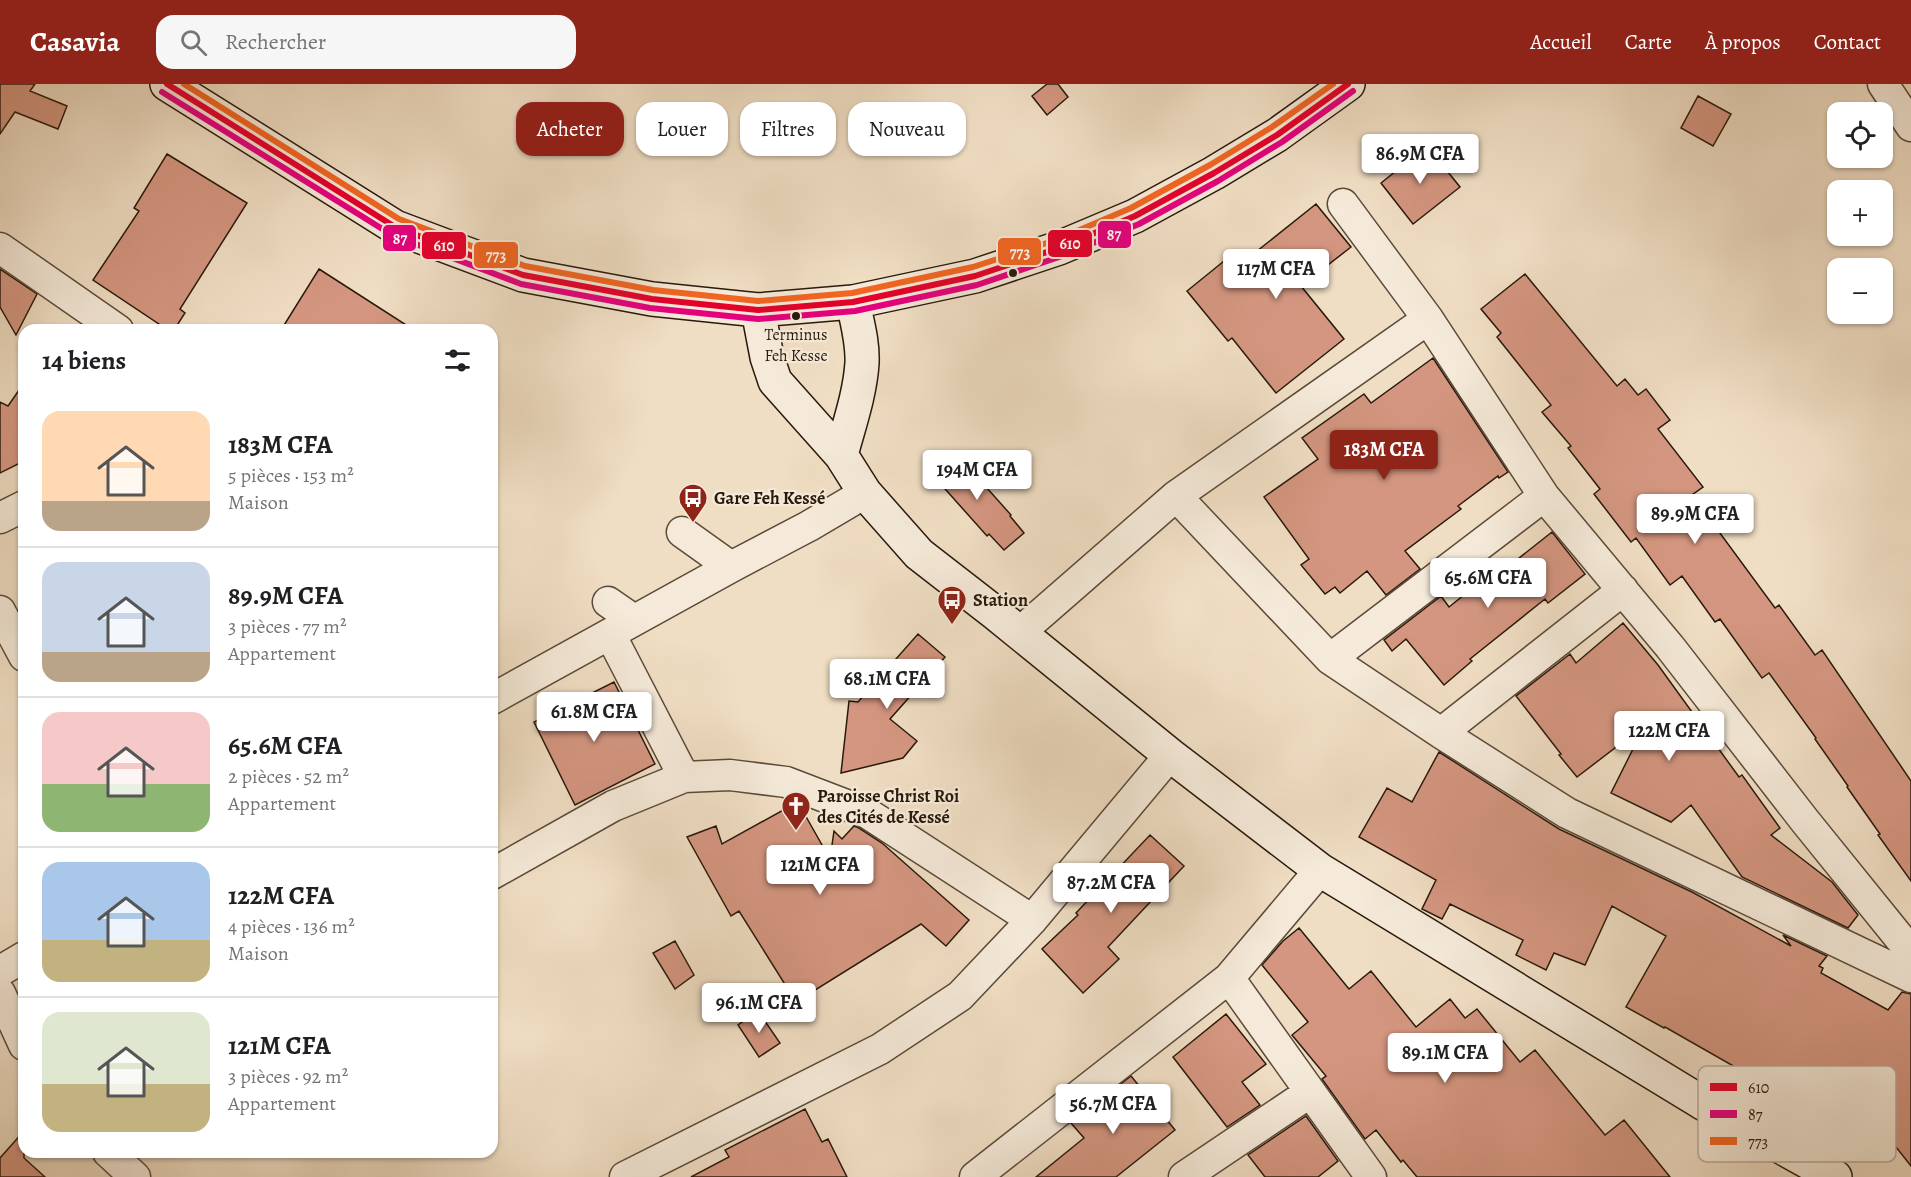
<!DOCTYPE html>
<html lang="fr">
<head>
<meta charset="utf-8">
<style>
  body { margin:0; font-family:Alegreya,serif; background:#f6f6f6; color:#202124; height:100vh; display:flex; flex-direction:column; font-size:22px; white-space:nowrap }
  * { box-sizing:border-box; margin:0 }
  p { font-size:20px; color:#757577 }
  .icon { flex:none; width:33px; height:33px; fill:none; stroke:currentColor; stroke-width:2; stroke-linecap:round; stroke-linejoin:round }
  .map { position:relative; flex:1; overflow:hidden }
  .drawer { position:absolute; left:18px; top:240px; width:480px; height:834px; display:flex; flex-direction:column; background:#fff; border-radius:18px; box-shadow:0 2px 4px #0004 }
  .drawer>* { flex:none }
  .hud { position:absolute; left:516px; top:18px; width:570px; height:54px; display:flex; gap:12px }
  .controls { position:absolute; left:1827px; top:18px; display:grid; gap:12px }
  .controls a { display:grid; place-items:center; width:66px; height:66px; border-radius:12px; background:#fff; box-shadow:0 2px 4px #0004; font-size:30px }
  .price { position:absolute; translate:-50% -51px; padding:0 14px; border-radius:6px; background:#fff; color:#222; font-size:20px; line-height:39px; filter:drop-shadow(0 2px 3px #0008) }
  .price::after { content:''; position:absolute; left:50%; top:36px; width:18px; height:14px; margin-left:-9px; background:inherit; clip-path:polygon(0 0,100% 0,50% 100%) }
  .price.current { background:#8f2418; color:#fff }
  ul { padding:0; list-style:none }
  li { display:flex; align-items:center; gap:18px; height:150px; padding:0 24px }
  li+li { border-top:2px solid #e0e0e0 }
  li span { display:grid; place-items:center; flex:none; width:168px; height:120px; border-radius:18px; color:#555 }
  li>.icon { margin-inline-start:auto }
  span .icon { width:72px; height:72px; fill:#fffc; stroke-width:1 }
  li b { font-size:26px }
  h2 { display:flex; justify-content:space-between; align-items:center; height:72px; padding:0 24px; font-size:26px }
  .pill { padding:0 21px; border-radius:18px; background:#fff; box-shadow:0 2px 4px #0004; font-size:21px; line-height:54px }
  .pill.current { background:#8f2418; color:#fff }
  header { display:flex; align-items:center; gap:36px; box-sizing:border-box; height:84px; padding:0 30px; background:#8f2418; color:#fff }
  header strong { font-size:28px }
  nav { display:flex; gap:33px; margin-inline-start:auto; font-size:21px }
  .search { width:420px; height:54px; background:#f6f6f6; display:flex; align-items:center; gap:15px; box-sizing:border-box; padding:0 21px; border-radius:18px; color:#757577; font-size:22px }
  .map>svg:first-child { display:block }
</style>
</head>
<body>
<header>
<strong>Casavia</strong>
<div class="search"><svg class="icon" aria-label="search" viewBox="0 0 24 24"><circle cx="10" cy="10" r="6"/><path d="M15 15l6 6"/></svg>Rechercher</div>
<nav><a>Accueil</a><a>Carte</a><a>À propos</a><a>Contact</a></nav>
</header>
<div class="map">
<svg width="1911" height="1093" viewBox="0 0 1911 1093">
  <rect width="100%" height="100%" fill="#f0dec4"/>
  <filter id="stains"><feTurbulence type="fractalNoise" baseFrequency=".00333" numOctaves="4"/><feColorMatrix values="0 0 0 0 .2 0 0 0 0 .09 0 0 0 0 .02 0 0 0 .5 -.17"/></filter>
  <radialGradient id="worn" r=".72"><stop offset=".6" stop-color="#630" stop-opacity="0"/><stop offset="1" stop-color="#630" stop-opacity=".3"/></radialGradient>
  <path fill="#d49680" stroke="#29190b" stroke-width="1.5" d="M0,0H35L30,7L67,22L58,45L15,28L0,50Z
    M1047,0H1058L1068,13L1047,31L1032,12Z
    M1698,12L1731,30L1713,62L1681,44Z
    M1427,62L1460,103L1413,140L1381,99Z
    M167,70L247,119L180,225L185,229L174,246H168L93,196L139,127L134,124Z
    M1316,120L1351,163L1301,202L1344,255L1276,309L1232,254L1228,257L1187,207L1229,173L1237,183Z
    M0,185L37,210L16,251L0,223Z
    M319,185L414,246H281Z
    M1525,190L1617,302L1625,295L1638,311L1646,305L1670,336L1658,345L1703,403L1692,411L1775,524L1779,521L1815,571L1822,566L1911,697V797L1878,751L1880,750L1847,703L1848,702L1815,655L1816,654L1769,589L1762,594L1720,535L1715,538L1682,492L1670,501L1636,454L1631,458L1594,410L1600,405L1568,364L1571,362L1542,328L1551,321L1497,253L1501,249L1481,225Z
    M1433,274L1508,388L1499,394L1498,392L1458,422L1461,425L1405,467L1420,485L1386,511L1367,487L1340,509L1335,503L1325,510L1301,481L1309,475L1264,413L1318,375L1302,354L1364,310L1371,319Z
    M24,299V377L0,389V318L8,322Z
    M954,367L1011,431L1010,432L1024,449L1004,466L989,450L987,452L930,388Z
    M1552,448L1585,490L1548,519L1545,515L1470,575L1472,577L1444,601L1406,555L1392,567L1384,556L1441,512L1449,523L1505,478L1509,482Z
    M1623,539L1658,581L1739,693L1742,691L1780,744L1771,751L1832,798L1858,831L1848,844L1742,793L1691,721L1671,738L1611,709L1645,641L1577,693L1559,671L1561,670L1516,612L1570,570L1576,579Z
    M918,550L945,573L890,635L917,657L903,674L841,689L849,617L858,618Z
    M614,598L655,680L575,721L534,638Z
    M1439,668L1559,745L1692,808L1791,862L1783,851L1827,872L1819,882L1823,884L1821,889L1888,926L1902,908L1911,910V1082L1862,1020L1827,1056L1803,1032L1816,1019L1753,984L1749,991L1665,943L1664,944L1626,923L1666,852L1612,822L1585,881L1554,869L1546,886L1516,871L1523,856L1450,820L1442,835L1422,825L1436,796L1359,753L1387,704L1412,718Z
    M794,720L800,722L830,775L834,747L842,755L854,742L859,744L882,759L969,836L946,862L921,840L796,918L739,827L731,832L687,753L716,742L722,760Z
    M1150,751L1184,782L1108,863L1119,875L1083,909L1042,865L1078,831L1076,829Z
    M1299,844L1349,905L1371,887L1416,943L1450,915L1465,934L1477,925L1520,978L1535,966L1605,1051L1624,1036L1670,1093H1417L1403,1076L1401,1078L1376,1046L1365,1055L1322,995L1326,992L1292,951L1308,938L1262,881L1283,857Z
    M675,857L694,891L675,905L653,869Z
    M758,927L780,959L759,973L738,941Z
    M1226,930L1266,980L1242,998L1260,1021L1227,1043L1173,973Z
    M1131,992L1175,1046L1116,1093H1036L1084,1054L1071,1039Z
    M805,1025L822,1058L828,1055L847,1093H691L729,1073L725,1066Z
    M1306,1032L1338,1077L1318,1093H1265L1248,1071Z
    M24,1047V1074L45,1093H0V1074Z"/>
  <g fill="none" stroke-linecap="round" stroke-linejoin="round">
    <g stroke="#5b4a39" stroke-width="33">
      <path id="street" d="M1883,0L1911,42
        M1343,120L1428,235L1544,412L1670,563L1805,737L1911,868
        M0,164L118,246
        M1176,412L1330,575L1441,649L1567,729L1911,893
        M0,434L24,422
        M682,448L731,483
        M608,518L634,536
        M0,527L24,572
        M1019,549L1176,412L1428,235
        M610,550L684,693
        M1330,575L1544,412
        M492,615L731,483L809,442L865,409
        M1441,649L1623,506
        M492,790L613,722L684,693L730,691L786,698L867,729L1032,836
        M0,887L24,873
        M1229,894L1371,1093
        M0,909L24,961
        M108,1068L135,1093
        M625,1093L880,965L960,912L1032,836L1170,671
        M975,1093L1229,894L1320,786
        M1184,1093L1309,1009"/>
    </g>
    <g stroke="#29190b" stroke-width="36">
      <path id="secondary" d="M167,0L395,143L523,191L652,215L758,226L853,218L975,192L1059,164L1135,132L1214,89L1277,51L1348,0
        M758,226L767,273L775,297L841,371L865,409L919,470L995,529L1170,671L1320,786L1701,1018L1835,1093
        M841,371C849,341 860,310 862,279C863,258 857,238 853,218"/>
    </g>
    <use href="#street" stroke="#f5ead9" stroke-width="30"/>
    <use href="#secondary" stroke="#f5ead9" stroke-width="33"/>
    <g stroke="#f5ead9" stroke-width="10">
      <path id="bus-1" d="M167,0L395,143L523,191L652,215L758,226L853,218L975,192L1059,164L1135,132L1214,89L1277,51L1348,0"/>
    </g>
    <g stroke="#f5ead9" stroke-width="10">
      <path id="bus-2" d="M162,8L392,151L521,200L650,224L758,235L855,227L977,201L1062,172L1139,140L1218,97L1282,58L1353,7"/>
    </g>
    <g stroke="#f5ead9" stroke-width="10">
      <path id="bus-3" d="M184,0L399,135L525,182L653,206L758,217L852,209L973,183L1056,156L1131,124L1210,81L1272,43L1333,0"/>
    </g>
    <use href="#bus-1" stroke="#e4002b" stroke-width="6"/>
    <use href="#bus-2" stroke="#e5007d" stroke-width="6"/>
    <use href="#bus-3" stroke="#f26522" stroke-width="6"/>
  </g>
  <defs>
    <g id="bus-pin" transform="scale(1.5)"><path d="M0 17L-7.5 6A9.5 9.5 0 1 1 7.5 6Z" fill="#8f2418" stroke="#f5ead9"/><path d="M-5-6H5V4H4V6H2V4H-2V6H-4V4H-5ZM-3.5-4V0h7V-4ZM-3.5 1.2v1.5H-2V1.2ZM2 1.2v1.5H3.5V1.2Z" fill="#fff"/></g>
    <g id="church-pin" transform="scale(1.5)"><path d="M0 17L-7.5 6A9.5 9.5 0 1 1 7.5 6Z" fill="#8f2418" stroke="#f5ead9"/><path d="M-1.2-6h2.4v3.5h3.3v2.4h-3.3V6h-2.4V-.1h-3.3v-2.4h3.3Z" fill="#fff"/></g>
  </defs>
  <g fill-rule="evenodd">
    <use href="#bus-pin" x="693" y="414"/>
    <use href="#bus-pin" x="952" y="516"/>
    <use href="#church-pin" x="796" y="722"/>
  </g>
  <g fill="#29190b" stroke="#f5ead9" stroke-width="2">
    <circle cx="1013" cy="189" r="5"/>
    <circle cx="796" cy="232" r="5"/>
  </g>
  <g text-anchor="middle" stroke-width="4.5" stroke-linejoin="round" paint-order="stroke">
    <g font-size="16" fill="#29190b" stroke="#f5ead9">
      <text x="796" y="256">Terminus<tspan x="796" dy="21">Feh Kesse</tspan></text>
    </g>
    <g font-size="18" font-weight="bold" fill="#29190b" stroke="#f5ead9" text-anchor="start">
      <text x="714" y="420">Gare Feh Kessé</text>
      <text x="973" y="522">Station</text>
      <text x="817" y="718">Paroisse Christ Roi<tspan x="817" dy="21">des Cités de Kessé</tspan></text>
    </g>
  </g>
  <rect x="1698" y="982" width="198" height="96" rx="9" fill="#f5ead9" stroke="#b8ab9b" stroke-width="1.5"/>
  <rect x="1710" y="999" width="27" height="8" fill="#e4002b"/>
  <rect x="1710" y="1026" width="27" height="8" fill="#e5007d"/>
  <rect x="1710" y="1053" width="27" height="8" fill="#f26522"/>
  <g font-size="16" fill="#29190b">
    <text x="1748" y="1009">610</text>
    <text x="1748" y="1036">87</text>
    <text x="1748" y="1063">773</text>
  </g>
  <g stroke="#f5ead9" stroke-width="2">
    <rect x="1097" y="136" width="35" height="29" rx="6" fill="#e5007d"/>
    <rect x="382" y="140" width="35" height="28" rx="6" fill="#e5007d"/>
    <rect x="1047" y="145" width="46" height="29" rx="6" fill="#e4002b"/>
    <rect x="421" y="147" width="46" height="29" rx="6" fill="#e4002b"/>
    <rect x="997" y="153" width="45" height="29" rx="6" fill="#f26522"/>
    <rect x="473" y="157" width="46" height="28" rx="6" fill="#f26522"/>
  </g>
  <g font-size="16" text-anchor="middle" font-weight="bold" fill="#fff">
    <text x="1114" y="156">87</text>
    <text x="400" y="160">87</text>
    <text x="1070" y="165">610</text>
    <text x="444" y="167">610</text>
    <text x="1020" y="174">773</text>
    <text x="496" y="177">773</text>
  </g>
  <rect width="100%" height="100%" filter="url(#stains)"/>
  <rect width="100%" height="100%" fill="url(#worn)"/>
</svg>
<div class="controls">
<a><svg class="icon" aria-label="locate" viewBox="0 0 24 24"><circle cx="12" cy="12" r="6"/><path d="M12 2v4M12 18v4M2 12h4M18 12h4"/></svg></a>
<a>+</a>
<a>−</a>
</div>
<b class="price" style="left:1420px;top:101px">86.9M CFA</b>
<b class="price" style="left:1276px;top:216px">117M CFA</b>
<b class="price current" style="left:1384px;top:397px">183M CFA</b>
<b class="price" style="left:977px;top:417px">194M CFA</b>
<b class="price" style="left:1695px;top:461px">89.9M CFA</b>
<b class="price" style="left:1488px;top:525px">65.6M CFA</b>
<b class="price" style="left:887px;top:626px">68.1M CFA</b>
<b class="price" style="left:594px;top:659px">61.8M CFA</b>
<b class="price" style="left:1669px;top:678px">122M CFA</b>
<b class="price" style="left:820px;top:812px">121M CFA</b>
<b class="price" style="left:1111px;top:830px">87.2M CFA</b>
<b class="price" style="left:759px;top:950px">96.1M CFA</b>
<b class="price" style="left:1445px;top:1000px">89.1M CFA</b>
<b class="price" style="left:1113px;top:1051px">56.7M CFA</b>
<div class="hud">
<a class="pill current">Acheter</a>
<a class="pill">Louer</a>
<a class="pill">Filtres</a>
<a class="pill">Nouveau</a>
</div>
<section class="drawer">
<h2>14 biens<svg class="icon" aria-label="filters" viewBox="0 0 24 24"><path d="M4 7h16M4 17h16"/><circle cx="9" cy="7" r="2"/><circle cx="15" cy="17" r="2"/></svg></h2>
<ul>
<li><span style="background:linear-gradient(#ffd9b3 75%,#b9a48a 0)"><svg class="icon" aria-label="home" viewBox="0 0 24 24"><path d="M3 11l9-7 9 7M6 9v11h12V9"/></svg></span><div><b>183M CFA</b><p>5 pièces · 153 m²</p><p>Maison</p></div></li>
<li><span style="background:linear-gradient(#c9d6e8 75%,#b9a48a 0)"><svg class="icon" aria-label="home" viewBox="0 0 24 24"><path d="M3 11l9-7 9 7M6 9v11h12V9"/></svg></span><div><b>89.9M CFA</b><p>3 pièces · 77 m²</p><p>Appartement</p></div></li>
<li><span style="background:linear-gradient(#f6c9c9 60%,#8fb573 0)"><svg class="icon" aria-label="home" viewBox="0 0 24 24"><path d="M3 11l9-7 9 7M6 9v11h12V9"/></svg></span><div><b>65.6M CFA</b><p>2 pièces · 52 m²</p><p>Appartement</p></div></li>
<li><span style="background:linear-gradient(#a9c7e8 65%,#c2b280 0)"><svg class="icon" aria-label="home" viewBox="0 0 24 24"><path d="M3 11l9-7 9 7M6 9v11h12V9"/></svg></span><div><b>122M CFA</b><p>4 pièces · 136 m²</p><p>Maison</p></div></li>
<li><span style="background:linear-gradient(#dfe7d0 60%,#c2b280 0)"><svg class="icon" aria-label="home" viewBox="0 0 24 24"><path d="M3 11l9-7 9 7M6 9v11h12V9"/></svg></span><div><b>121M CFA</b><p>3 pièces · 92 m²</p><p>Appartement</p></div></li>
</ul>
</section>
</div>
</body>
</html>
